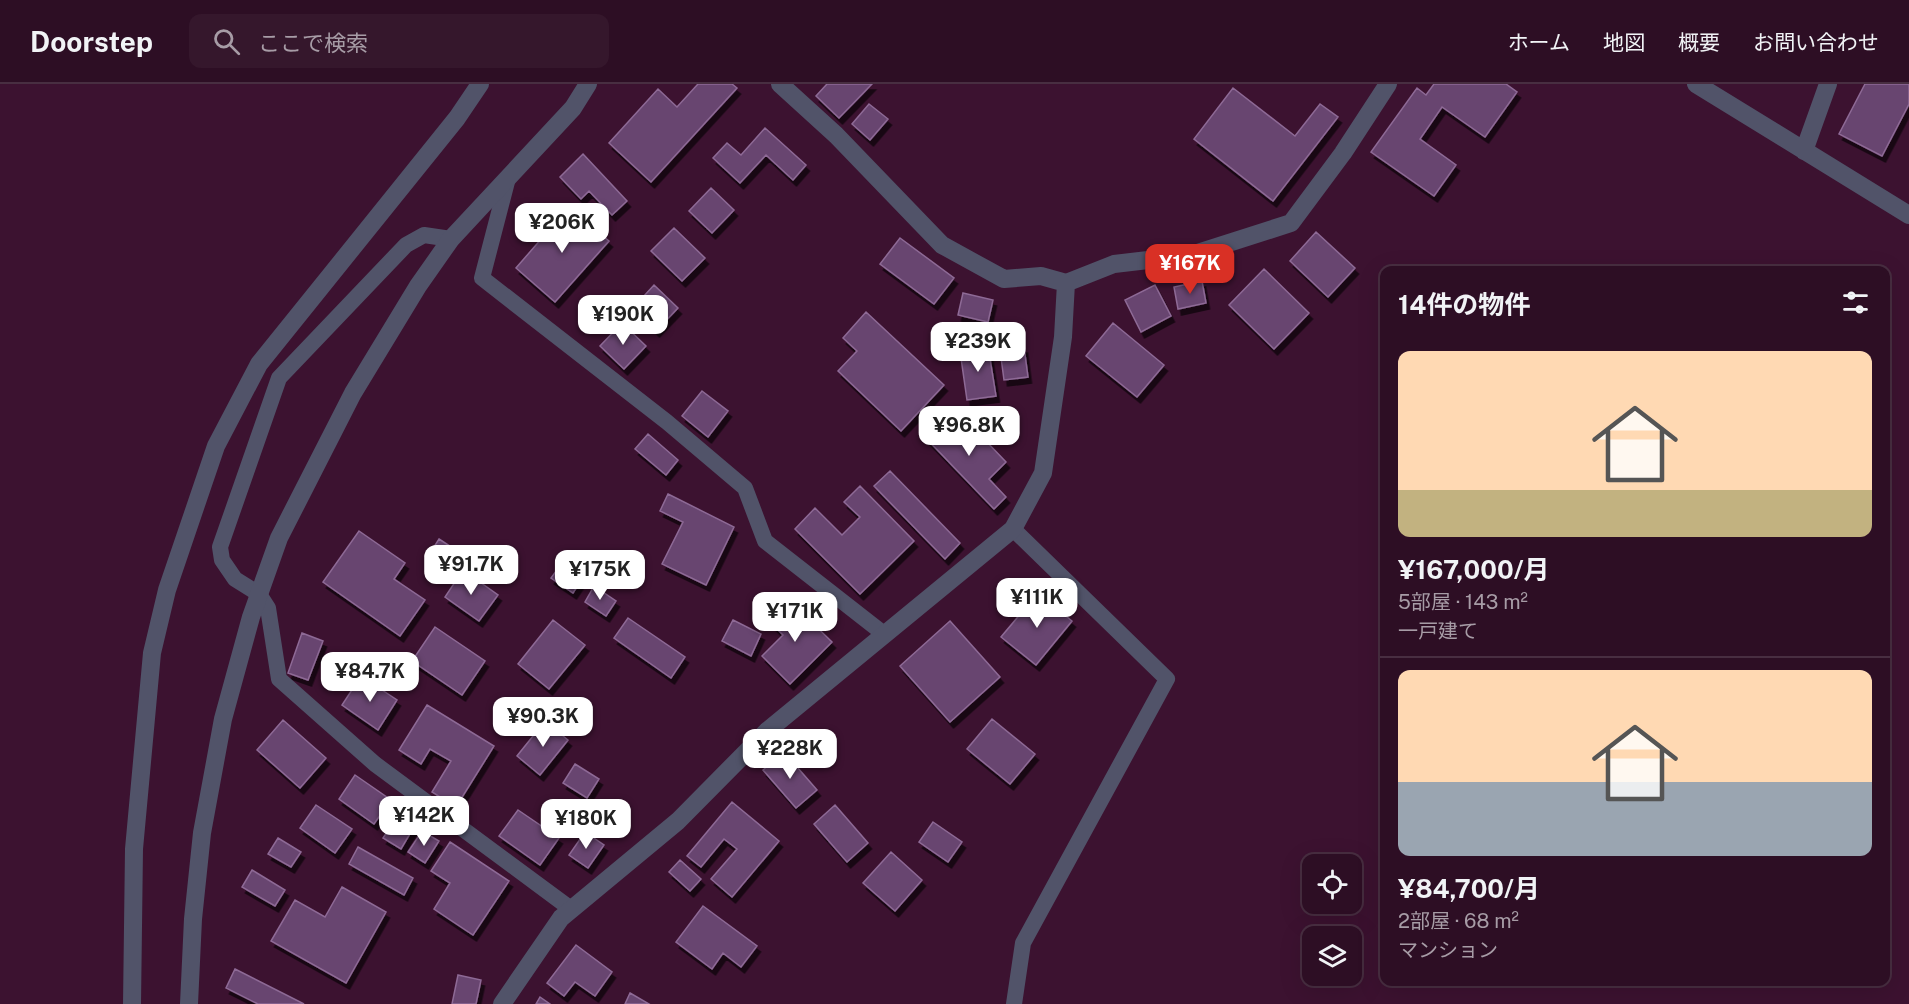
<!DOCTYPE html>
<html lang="ja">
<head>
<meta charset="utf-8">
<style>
  body { margin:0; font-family:"Public Sans","Noto Sans JP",sans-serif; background:#35172c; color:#f1f3f6; height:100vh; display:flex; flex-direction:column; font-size:22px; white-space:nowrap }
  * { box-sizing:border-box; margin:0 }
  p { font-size:20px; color:#a79ca6 }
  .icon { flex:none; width:33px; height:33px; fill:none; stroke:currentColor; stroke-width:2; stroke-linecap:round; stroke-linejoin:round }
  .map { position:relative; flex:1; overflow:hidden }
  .sheet { position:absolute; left:1380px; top:182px; width:510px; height:720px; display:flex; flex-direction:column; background:#2d0e24; border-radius:12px; box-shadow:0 6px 24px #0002,0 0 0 2px #482e41 }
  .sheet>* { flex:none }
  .controls { position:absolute; left:1302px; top:770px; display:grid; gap:12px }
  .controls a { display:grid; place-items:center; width:60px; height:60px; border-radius:12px; background:#2d0e24; box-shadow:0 6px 24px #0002,0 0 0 2px #482e41; font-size:30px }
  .price { position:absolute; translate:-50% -51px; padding:0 14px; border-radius:12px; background:#fff; color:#222; font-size:20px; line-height:39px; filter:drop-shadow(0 2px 3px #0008) }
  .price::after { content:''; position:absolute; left:50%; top:36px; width:18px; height:14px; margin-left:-9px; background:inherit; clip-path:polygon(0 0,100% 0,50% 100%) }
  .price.current { background:#d93025; color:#fff }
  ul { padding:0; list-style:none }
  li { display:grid; align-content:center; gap:12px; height:318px; padding:0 18px }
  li+li { border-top:2px solid #482e41 }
  li span { display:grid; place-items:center; height:186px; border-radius:12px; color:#555 }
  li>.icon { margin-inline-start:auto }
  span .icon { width:108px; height:108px; fill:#fffc; stroke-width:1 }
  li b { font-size:26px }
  h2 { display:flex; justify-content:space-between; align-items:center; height:72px; padding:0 18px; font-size:26px }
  header { display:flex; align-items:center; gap:36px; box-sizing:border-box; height:84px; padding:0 30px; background:#2d0e24; border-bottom:2px solid #482e41 }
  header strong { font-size:28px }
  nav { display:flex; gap:33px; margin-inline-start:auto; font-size:21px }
  .search { width:420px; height:54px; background:#35172c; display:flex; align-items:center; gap:15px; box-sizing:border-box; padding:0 21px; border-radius:12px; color:#a79ca6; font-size:22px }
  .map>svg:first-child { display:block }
</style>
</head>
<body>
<header>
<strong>Doorstep</strong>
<div class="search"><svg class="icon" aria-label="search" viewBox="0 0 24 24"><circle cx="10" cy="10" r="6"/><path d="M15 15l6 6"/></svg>ここで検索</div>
<nav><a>ホーム</a><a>地図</a><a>概要</a><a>お問い合わせ</a></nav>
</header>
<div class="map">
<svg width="1909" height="920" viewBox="0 0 1909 920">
  <defs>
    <filter id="shadow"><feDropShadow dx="3.5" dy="6" stdDeviation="0" flood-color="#0009"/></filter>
  </defs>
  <rect width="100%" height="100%" fill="#3c1230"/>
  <path fill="#684570" stroke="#8e6a96" stroke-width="1.5" filter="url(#shadow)" d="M698,0H732L737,4L651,98L609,59L658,5L677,23Z
    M827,0H872L839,34L816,12Z
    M1434,0H1506L1517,8L1485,53L1442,23L1420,55L1456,81L1434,112L1371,68L1417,4L1426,11Z
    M1865,0H1909V20L1882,72L1839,50Z
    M1233,4L1295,52L1320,20L1338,33L1273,117L1194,55Z
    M869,20L888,35L870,56L852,40Z
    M765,44L806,81L793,96L766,71L740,99L713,74L727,59L741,71Z
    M583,70L627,117L612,131L589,107L581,115L560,93Z
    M711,104L734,126L712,149L689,127Z
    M569,123L609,157L555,218L516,184Z
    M674,144L705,174L682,197L651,167Z
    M1316,148L1355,184L1328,213L1290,177Z
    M900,154L954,194L934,220L880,180Z
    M1264,185L1309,229L1274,265L1229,221Z
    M1202,197L1206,219L1178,225L1174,203Z
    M654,201L678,224L656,247L633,224Z
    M1155,201L1171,232L1141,248L1125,216Z
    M963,209L993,216L988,238L958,231Z
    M866,228L944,301L901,347L838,287L857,267L843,254Z
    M622,239L646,262L624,285L600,262Z
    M1113,239L1164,281L1137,313L1086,272Z
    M988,262L996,312L967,316L960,267Z
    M1024,263L1028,293L1004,296L1000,266Z
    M702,307L728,327L708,353L682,332Z
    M963,333L1006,378L989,395L1006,413L994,425L922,350L935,337L947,349Z
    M648,350L678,376L666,391L635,365Z
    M890,387L960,459L945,475L874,402Z
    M860,402L914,457L860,510L795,445L815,424L842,451L860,433L844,418Z
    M668,410L734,443L706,501L662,480L683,438L660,427Z
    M359,447L405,479L394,495L425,516L400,552L323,498Z
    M439,455L462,470L450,489L427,474Z
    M562,479L583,494L573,509L551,494Z
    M463,486L498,511L479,537L445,513Z
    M594,502L616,517L606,532L585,518Z
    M1038,509L1072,537L1036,581L1001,553Z
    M790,517L832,558L790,600L762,572L783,551L770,538Z
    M628,534L685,573L671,594L614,554Z
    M553,536L585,561L549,605L518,580Z
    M733,536L761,550L751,572L722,557Z
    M950,537L1000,593L950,638L900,582Z
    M435,543L485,577L462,611L412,577Z
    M302,549L323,557L308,596L288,589Z
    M361,592L397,616L378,646L342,621Z
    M427,621L494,662L456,723L432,708L451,677L430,665L421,680L399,666Z
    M992,635L1035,670L1010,700L967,665Z
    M283,636L326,674L300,704L257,666Z
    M545,637L568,656L540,691L517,672Z
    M784,668L817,706L796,724L763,686Z
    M575,680L599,695L587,714L563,699Z
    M355,691L391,716L374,740L339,715Z
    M732,718L779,757L732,813L711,795L737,765L724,755L701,783L687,772Z
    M316,721L352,745L335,769L300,744Z
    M835,721L868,759L847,778L814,740Z
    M518,726L559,754L540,781L499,752Z
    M397,733L414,743L401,765L383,754Z
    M933,738L962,758L948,778L919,758Z
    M422,747L439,757L425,779L408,768Z
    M585,748L604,761L588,784L569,771Z
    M278,754L301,768L291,783L268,770Z
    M450,758L509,797L473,851L434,825L450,799L431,787Z
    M358,763L413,794L404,811L349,780Z
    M891,768L922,796L895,827L863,799Z
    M680,776L701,795L690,807L669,788Z
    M252,786L285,806L275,822L242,803Z
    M342,803L386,828L346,899L271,857L295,816L325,833Z
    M703,822L757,862L741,883L723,869L712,885L676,858Z
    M576,861L612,888L595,912L575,898L564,912L547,899Z
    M235,885L304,920H258L226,904Z
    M458,891L481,896L476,920H452Z
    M630,909L649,920H625Z
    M540,913L550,920H536Z"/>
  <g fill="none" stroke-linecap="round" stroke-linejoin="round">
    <path stroke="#515369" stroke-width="16" d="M508,94L482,194L667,338L745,404L765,457L884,550
      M451,155L424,151L406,161L279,294L220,463L222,476L235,495L259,510L268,524L279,595L375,680L571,825
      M1013,445L1167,595L1023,859L1014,920"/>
    <path stroke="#515369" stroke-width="18" d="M780,0L836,51L942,161L1004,195L1041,192L1066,199L1114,180L1191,171L1291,139L1343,69L1388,0
      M1696,0L1909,131
      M1804,67L1828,0
      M132,920L134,765L152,569L167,506L216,362L259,280L457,34L480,0
      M189,920L193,835L202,749L223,635L251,533L279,454L353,309L418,202L451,155L573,24L588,0
      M502,920L561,834L678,737L767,647L1013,445L1043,389L1063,253L1066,199"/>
  </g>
</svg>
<div class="controls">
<a><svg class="icon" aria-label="locate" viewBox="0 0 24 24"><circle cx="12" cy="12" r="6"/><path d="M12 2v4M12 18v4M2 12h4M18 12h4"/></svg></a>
<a><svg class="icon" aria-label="layers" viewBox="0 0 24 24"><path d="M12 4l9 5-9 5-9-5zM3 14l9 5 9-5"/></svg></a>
</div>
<b class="price" style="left:562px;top:170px">¥206K</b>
<b class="price current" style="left:1190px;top:211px">¥167K</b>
<b class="price" style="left:623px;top:262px">¥190K</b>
<b class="price" style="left:978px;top:289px">¥239K</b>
<b class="price" style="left:969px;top:373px">¥96.8K</b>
<b class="price" style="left:471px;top:512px">¥91.7K</b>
<b class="price" style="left:600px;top:517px">¥175K</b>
<b class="price" style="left:1037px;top:545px">¥111K</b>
<b class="price" style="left:795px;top:559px">¥171K</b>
<b class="price" style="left:370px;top:619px">¥84.7K</b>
<b class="price" style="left:543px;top:664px">¥90.3K</b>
<b class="price" style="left:790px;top:696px">¥228K</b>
<b class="price" style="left:424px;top:763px">¥142K</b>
<b class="price" style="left:586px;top:766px">¥180K</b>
<section class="sheet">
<h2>14件の物件<svg class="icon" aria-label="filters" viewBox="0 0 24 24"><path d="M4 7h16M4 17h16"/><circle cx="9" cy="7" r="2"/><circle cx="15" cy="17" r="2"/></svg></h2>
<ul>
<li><span style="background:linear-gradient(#ffd9b3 75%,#c2b280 0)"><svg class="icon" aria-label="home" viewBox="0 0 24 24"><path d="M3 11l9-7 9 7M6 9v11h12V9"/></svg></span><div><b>¥167,000/月</b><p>5部屋 · 143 m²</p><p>一戸建て</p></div></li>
<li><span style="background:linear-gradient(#ffd9b3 60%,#9aa5b1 0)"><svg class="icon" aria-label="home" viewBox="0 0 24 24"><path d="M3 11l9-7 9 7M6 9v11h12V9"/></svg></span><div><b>¥84,700/月</b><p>2部屋 · 68 m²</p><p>マンション</p></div></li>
</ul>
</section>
</div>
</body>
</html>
